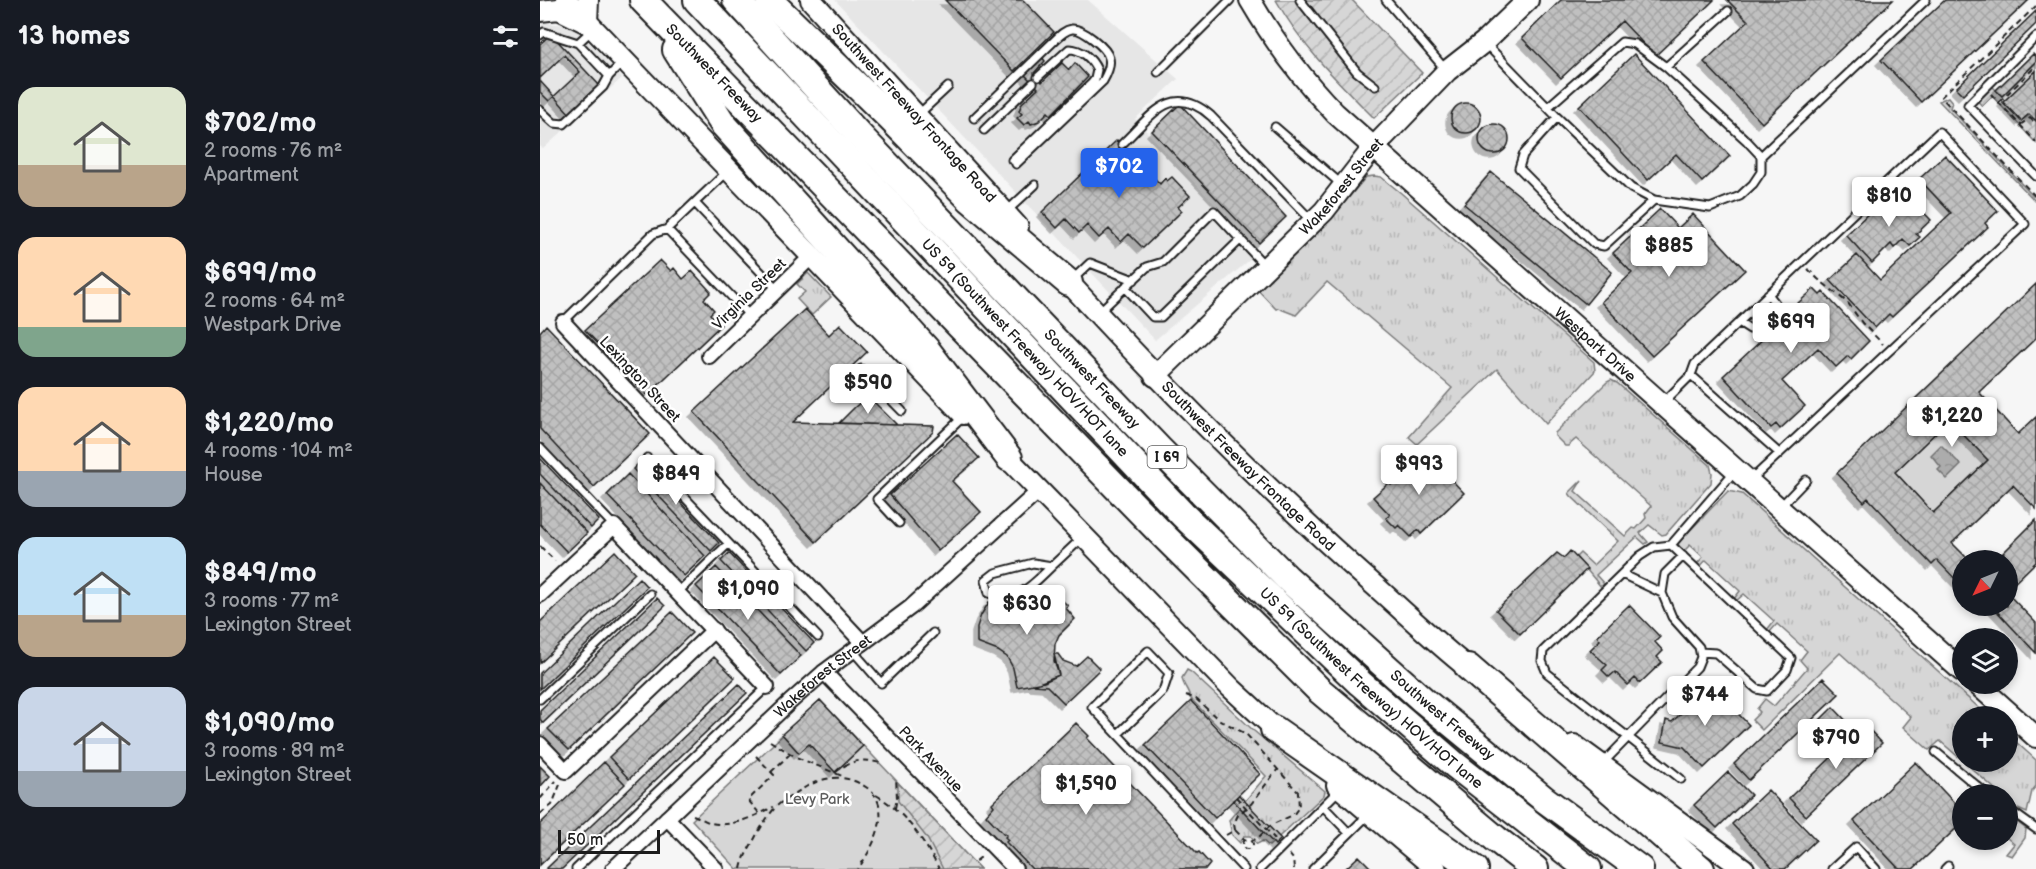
<!DOCTYPE html>
<html lang="en">
<head>
<meta charset="utf-8">
<style>
  body { margin:0; font-family:"Balsamiq Sans",sans-serif; background:#242831; color:#f1f3f6; height:100vh; display:flex; flex-direction:column; font-size:22px; white-space:nowrap }
  * { box-sizing:border-box; margin:0 }
  p { font-size:20px; color:#9ea1a6 }
  .icon { flex:none; width:33px; height:33px; fill:none; stroke:currentColor; stroke-width:2; stroke-linecap:round; stroke-linejoin:round }
  .map { position:relative; flex:1; overflow:hidden }
  .drawer { display:flex; flex-direction:column; background:#171b24; width:540px }
  .drawer>* { flex:none }
  .needle { width:39px; rotate:227deg }
  .controls { position:absolute; left:1412px; top:550px; display:grid; gap:12px }
  .controls a { display:grid; place-items:center; width:66px; height:66px; border-radius:50%; background:#171b24; box-shadow:0 3px 9px #0003; font-size:30px }
  .scale { position:absolute; left:18px; bottom:15px; width:102px; box-sizing:border-box; padding-left:6px; border:3px solid #1c1c1c; border-top:0; font-size:16px; line-height:21px; white-space:nowrap; color:#1c1c1c; -webkit-text-stroke:4px #fff; paint-order:stroke }
  .price { position:absolute; translate:-50% -51px; padding:0 14px; border-radius:6px; background:#fff; color:#222; font-size:20px; line-height:39px; filter:drop-shadow(0 2px 3px #0008) }
  .price::after { content:''; position:absolute; left:50%; top:36px; width:18px; height:14px; margin-left:-9px; background:inherit; clip-path:polygon(0 0,100% 0,50% 100%) }
  .price.active { background:#2563eb; color:#fff }
  ul { padding:0; list-style:none }
  li { display:flex; align-items:center; gap:18px; height:150px; padding:0 18px }
  li span { display:grid; place-items:center; flex:none; width:168px; height:120px; border-radius:18px; color:#555 }
  li>.icon { margin-inline-start:auto }
  span .icon { width:72px; height:72px; fill:#fffc; stroke-width:1 }
  li b { font-size:26px }
  h2 { display:flex; justify-content:space-between; align-items:center; height:72px; padding:0 18px; font-size:26px }
  main { display:flex; flex:1; min-height:0 }
  .map>svg:first-child { display:block }
</style>
</head>
<body>
<main>
<section class="drawer">
<h2>13 homes<svg class="icon" aria-label="filters" viewBox="0 0 24 24"><path d="M4 7h16M4 17h16"/><circle cx="9" cy="7" r="2"/><circle cx="15" cy="17" r="2"/></svg></h2>
<ul>
<li><span style="background:linear-gradient(#dfe7d0 65%,#b9a48a 0)"><svg class="icon" aria-label="home" viewBox="0 0 24 24"><path d="M3 11l9-7 9 7M6 9v11h12V9"/></svg></span><div><b>$702/mo</b><p>2 rooms · 76 m²</p><p>Apartment</p></div></li>
<li><span style="background:linear-gradient(#ffd9b3 75%,#7fa58c 0)"><svg class="icon" aria-label="home" viewBox="0 0 24 24"><path d="M3 11l9-7 9 7M6 9v11h12V9"/></svg></span><div><b>$699/mo</b><p>2 rooms · 64 m²</p><p>Westpark Drive</p></div></li>
<li><span style="background:linear-gradient(#ffd9b3 70%,#9aa5b1 0)"><svg class="icon" aria-label="home" viewBox="0 0 24 24"><path d="M3 11l9-7 9 7M6 9v11h12V9"/></svg></span><div><b>$1,220/mo</b><p>4 rooms · 104 m²</p><p>House</p></div></li>
<li><span style="background:linear-gradient(#bfe0f5 65%,#b9a48a 0)"><svg class="icon" aria-label="home" viewBox="0 0 24 24"><path d="M3 11l9-7 9 7M6 9v11h12V9"/></svg></span><div><b>$849/mo</b><p>3 rooms · 77 m²</p><p>Lexington Street</p></div></li>
<li><span style="background:linear-gradient(#c9d6e8 70%,#9aa5b1 0)"><svg class="icon" aria-label="home" viewBox="0 0 24 24"><path d="M3 11l9-7 9 7M6 9v11h12V9"/></svg></span><div><b>$1,090/mo</b><p>3 rooms · 89 m²</p><p>Lexington Street</p></div></li>
</ul>
</section>
<div class="map">
<svg width="1496" height="869" viewBox="0 0 1496 869">
  <defs>
    <pattern id="grass-tufts" width="24" height="20" patternUnits="userSpaceOnUse" patternTransform="scale(1.5)"><rect width="24" height="20" fill="#d6d6d6"/><path d="M3 7l-1-3M5 7V3M7 7l1-3M15 17l-1-3M17 17v-4M19 17l1-3" fill="none" stroke="#b7b7b7"/></pattern>
    <pattern id="garden-furrows" width="10" height="10" patternUnits="userSpaceOnUse" patternTransform="scale(1.5)"><rect width="10" height="10" fill="#d6d6d6"/><path d="M-1 1l2-2M0 10L10 0M9 11l2-2" fill="none" stroke="#b7b7b7"/></pattern>
    <pattern id="water-ripples" width="26" height="14" patternUnits="userSpaceOnUse" patternTransform="scale(1.5)"><rect width="26" height="14" fill="#acacac"/><path d="M2 4q2-2 4 0t4 0M15 11q2-2 4 0t4 0" fill="none" stroke="#939393"/></pattern>
    <pattern id="building-cross-hatch" width="8" height="8" patternUnits="userSpaceOnUse" patternTransform="scale(1.5)"><rect width="8" height="8" fill="#c0c0c0"/><path d="M0 0l8 8M0 8l8-8" fill="none" stroke="#a4a4a4"/></pattern>
    <filter id="shadow"><feDropShadow dx="-5" dy="5" stdDeviation="0" flood-color="#0004"/></filter>
  </defs>
  <rect width="100%" height="100%" fill="#f6f6f6"/>
  <filter id="ink" filterUnits="userSpaceOnUse"><feTurbulence type="fractalNoise" baseFrequency=".0167" numOctaves="2"/><feDisplacementMap in="SourceGraphic" scale="12" xChannelSelector="R" yChannelSelector="G"/><feConvolveMatrix kernelMatrix="1 2 1 2 8 2 1 2 1" color-interpolation-filters="sRGB"/></filter>
  <g filter="url(#ink)">
    <path fill="#e6e6e6" d="M295,0H548L638,79L595,119L719,252L615,340Z
      M0,22L34,26L82,78L3,149L0,146Z"/>
    <path fill="url(#grass-tufts)" stroke="#797979" stroke-width="1.5" d="M834,176L841,177L861,193L1054,362L1055,371L1006,424L957,369L877,444L869,437L912,388L787,282L756,315L738,308L736,309L717,289L795,214L826,177Z
      M268,273L291,297L272,315L257,299L265,292L257,284Z
      M1071,380L1077,383L1170,465L1172,473L1171,483L1126,534L1122,535L1109,525L1100,533L1108,542L1105,544L1097,537L1056,575L1064,584L1061,587L1036,557L1040,553L1053,565L1078,541L1031,496L1029,493L1042,480L1035,491L1085,536L1093,528L1096,529L1106,518L1105,514L1111,506L1036,439L1028,446H1025L1015,436V433L1022,426L1067,382Z
      M1188,491L1202,494L1449,717H1422V760L1400,741L1389,750L1363,727L1371,717L1300,653L1222,730L1212,720L1220,712L1217,709L1225,699L1234,706L1267,668L1260,660L1267,651L1237,624L1229,633L1226,631L1234,621L1204,594L1195,602L1193,600L1200,591L1166,560L1158,569L1155,566L1163,557L1150,545L1141,554L1138,543Z
      M647,670L651,672L714,731L785,791L784,795L729,846L723,841L717,844L711,836H704L700,843L692,835L689,820L726,776L650,698C649,690 643,686 642,678Z
      M1467,734L1496,760V786L1492,791L1487,813L1478,809L1467,800V795H1462L1424,762H1467Z
      M1467,814L1486,829L1485,838L1472,856L1466,854L1474,844L1467,838Z"/>
    <path fill="#d6d6d6" stroke="#797979" stroke-width="1.5" d="M1409,420L1448,460L1393,513L1355,472Z
      M280,700L440,869H197L152,820Z"/>
    <path fill="url(#garden-furrows)" stroke="#797979" stroke-width="1.5" d="M736,0H812L882,73L834,118C796,80 763,48 736,0Z
      M1496,63V71L1463,102L1481,121L1490,114L1496,121V143L1452,96L1442,106L1435,98L1450,84L1462,96Z
      M1408,97L1412,102L1410,108L1493,196L1496,194V202L1399,101Z
      M358,783L440,869H403L387,838L358,801Z"/>
    <path fill="url(#water-ripples)" stroke="#727272" stroke-width="1.5" d="M1401,445L1421,465L1407,479L1398,470L1401,467L1391,455Z"/>
    <path fill="url(#building-cross-hatch)" stroke="#1c1c1c" stroke-width="1.5" fill-rule="evenodd" filter="url(#shadow)" d="M405,0H483L514,32L474,71Z
      M1021,0H1174L1115,56L1082,21L1021,78L982,38Z
      M1187,0H1353L1222,123L1164,62L1208,21Z
      M1405,0H1489L1381,102L1341,60Z
      M1496,11V24L1423,95L1416,88Z
      M11,34L60,86L30,114L0,81V44Z
      M1094,54L1190,156L1162,182L1136,154L1108,180L1039,106Z
      M1493,54L1496,57V62L1462,96L1456,90Z
      M24,55L40,72L9,101L0,92V78Z
      M502,57L505,61L494,73L502,82L522,63L529,70L535,63L548,77L511,115L508,112L499,121L491,124L489,121L484,125L477,118L482,114L479,111L482,103L498,88L484,74Z
      M1496,71V121L1489,114L1481,121L1463,102Z
      M911 118a15 15 0 1 1 30 0a15 15 0 1 1-30 0Z
      M640,104L746,217L719,243L612,131Z
      M939 139a15 15 0 1 1 30 0a15 15 0 1 1-30 0Z
      M577,140L620,184L625,178L627,181L632,177L650,196L638,207L642,211L603,248L589,234L581,242L569,229L559,238L547,225L539,233L526,219L517,228L502,212Z
      M1405,155L1458,211L1445,223L1448,227L1352,317L1349,314L1335,328L1290,280L1317,255L1340,280L1411,213L1379,179Z
      M951,172L1072,272L1046,304L924,204Z
      M1365,193L1391,220L1376,234L1380,237L1370,246L1363,239L1354,248L1351,244L1332,263L1306,235L1335,207L1343,215Z
      M1120,209L1138,228L1153,214L1205,270L1112,356L1061,302L1092,273L1073,253Z
      M120,260L131,271L134,268L143,279L152,271L171,292L164,299L174,310L170,314L181,325L107,395L45,330Z
      M1496,284V338L1439,392L1478,434L1496,417V509L1473,485L1412,543L1430,561H1422V586L1397,560L1392,565L1328,498L1324,502L1297,473ZM1409,420L1448,460L1393,513L1355,472Z
      M1274,289L1280,295L1283,292L1329,341L1311,359L1308,356L1296,367L1278,348L1242,381L1265,406L1240,429L1236,424L1231,428L1183,376L1225,337L1210,320L1227,305L1237,316L1244,309L1250,315L1257,308L1260,312L1264,309L1258,303Z
      M265,309L289,335L300,324L327,352L253,422L394,426L393,432L276,542L154,412Z
      M6,325L110,434L54,487L0,429V332Z
      M328,396L357,425L299,423L315,407Z
      M417,434L439,458L412,481L441,512L398,551L350,495Z
      M872,455L879,462L888,455L924,493L881,534L878,530L871,537L859,525L856,528L846,518L850,515L833,497L849,483L851,485L870,467L865,462Z
      M0,458L59,520L51,528L0,474Z
      M101,461L179,543L171,551L93,469Z
      M88,474L165,556L144,576L67,495Z
      M0,483L47,533L27,552L0,524Z
      M1496,520V562L1467,590V561H1455Z
      M75,551L95,573L0,663V622Z
      M1030,551L1047,569L980,634L956,610L1017,553L1024,558Z
      M189,553L274,643L266,651L181,561Z
      M176,567L261,656L241,675L156,586Z
      M99,578L107,587L0,689V673Z
      M505,589L517,597L518,596L528,606L526,608L535,619L519,635L515,644L514,661L519,675L504,682L477,687L473,668L467,657L458,651L437,643V627L441,615L449,602L466,608L482,606L498,598Z
      M1467,593L1496,623V653L1452,606H1467Z
      M117,598L125,606L3,723L0,719V710Z
      M1089,605L1120,637L1115,642L1123,651L1117,657L1122,662L1100,683L1095,678L1088,685L1075,672L1069,677L1062,670L1067,665L1050,650L1060,640L1057,636Z
      M132,612L152,633L29,750L8,729Z
      M514,654H518L523,661L536,666L547,656L560,669L524,703L507,686L494,685L519,675Z
      M174,657L195,678L89,779L69,757Z
      M1283,678L1299,694L1209,780L1194,764Z
      M199,684L207,693L22,869H6Z
      M1170,685L1209,725L1164,768L1144,747L1122,742L1126,720L1132,722Z
      M280,700L323,746L295,772L269,744L259,753L242,734Z
      M651,701L720,774L675,818L605,745Z
      M1293,707L1312,727L1296,743L1277,723Z
      M536,723L549,736L547,738L657,853L659,852L670,864L666,869H492L466,842L468,840L465,837L467,835L465,833L464,834L446,815L454,806L452,803Z
      M1325,725L1342,743L1266,816L1249,798Z
      M64,762L85,784L0,865V824Z
      M1376,762L1422,811V823L1373,869H1359L1314,821Z
      M0,766L10,776L0,787Z
      M1188,772L1211,795L1177,828L1154,805Z
      M1228,790L1276,840L1245,869H1234L1192,824Z
      M699,795L741,839L735,845L693,800Z
      M819,856L832,869H805Z"/>
    <g fill="none" stroke-linecap="round" stroke-linejoin="round">
      <g stroke="#1c1c1c" stroke-width="11">
        <path id="lane" d="M760,0L817,72L835,86
          M846,0L905,69
          M0,35L4,32L38,43L53,29
          M1496,37L1428,105L1496,176
          M38,43L69,76L83,62
          M946,44L1017,117L1091,188L1114,200L1170,208L1200,196L1213,184L1221,172V156L1207,141L1126,67L1095,44L1082,42L1008,107
          M1126,67L1188,11
          M618,72L690,0
          M0,110L14,123L24,124L63,87L69,76
          M379,114L408,87
          M1017,117L983,155L979,168L1054,244L1064,246L1114,200
          M434,118L515,40C520,35 525,30 532,29C542,28 567,48 569,58C571,65 567,74 563,81L476,164
          M735,127L801,184
          M444,130L493,83
          M582,144C611,117 631,81 671,116L772,221
          M1221,156L1386,0
          M472,160L552,83L555,79L557,70C552,59 542,49 529,49L498,77
          M155,203L237,289
          M466,212L495,185
          M127,229L188,171
          M531,281L550,263L594,280
          M585,287L613,317H621L701,239
          M1228,294L1235,303L1232,310
          M559,312L607,267L623,262L674,211L726,267
          M23,322L113,234L127,229L210,316
          M1199,322L1210,329H1218
          M321,369L362,411
          M1151,375L1239,453
          M1124,402L1151,375L1155,364L1399,132L1485,224L1212,479
          M0,448L74,526
          M107,458L278,637
          M1241,506L1266,480
          M359,523L337,499L424,416
          M1131,545L1194,472
          M493,563L512,566C492,585 478,604 449,593L446,580L455,573Z
          M512,566L543,537
          M1082,574L1122,593
          M138,592L188,544
          M313,651L341,683L393,633
          M0,699L110,594
          M578,734L623,691L629,673L608,651L552,707L704,869
          M1396,752L1448,795
          M1062,764L1157,667L1161,657L1159,647L1132,617L1122,593L1125,574L1143,556
          M1141,779L1007,673L1002,661L1003,651L1100,556L1114,547L1131,545L1251,658L1247,670L1227,691L1217,689L1176,653L1160,652
          M783,806L809,833
          M1467,808L1496,829
          M36,869L227,687
          M720,869L799,790
          M773,869L829,814
          M1292,869L1316,847L1336,869
          M1405,869L1408,866"/>
      </g>
      <g stroke="#1c1c1c" stroke-width="18">
        <g id="street">
          <path d="M23,322L323,643"/>
          <path d="M169,356L272,256"/>
          <path d="M0,595L74,526L227,687"/>
          <path d="M284,672L475,869"/>
          <path d="M0,744L26,771L174,630"/>
          <path d="M127,818L176,869"/>
          <path id="s1" d="M73,869L250,702L284,672L371,607L500,490"/>
        </g>
      </g>
      <g stroke="#1c1c1c" stroke-width="24">
        <g id="secondary">
          <path d="M26,0L423,414"/>
          <path id="s2" d="M271,0L478,227"/>
          <path id="s3" d="M710,0C734,41 762,79 795,113L1422,671"/>
          <path d="M0,11L19,9L47,23L48,0"/>
          <path id="s4" d="M520,273C620,382 723,487 834,585C868,615 901,648 937,675"/>
          <path id="s5" d="M615,376L784,211L833,148L907,71L944,42L988,0"/>
          <path d="M459,449L691,688L744,737"/>
          <path d="M1437,684L1496,737"/>
          <path d="M1034,745L1204,869"/>
          <path d="M797,785L896,869"/>
        </g>
      </g>
      <g stroke="#1c1c1c" stroke-width="30">
        <g id="highway">
          <path id="s6" d="M103,0L618,530L779,690L956,839L995,869"/>
          <path id="s7" d="M157,0L643,515L820,683L915,765L1048,869"/>
          <path id="s8" d="M196,0L320,136L619,449L747,578L883,700L1004,799L1100,869"/>
          <path d="M229,0L350,118L430,199L529,283"/>
          <path d="M136,50L183,124L387,350L469,458"/>
          <path d="M928,667L1161,869"/>
          <path d="M734,729L935,869"/>
        </g>
      </g>
      <path stroke="#1c1c1c" stroke-width="2" stroke-dasharray="6 4.5" stroke-linecap="butt" d="M1496,6L1401,97L1496,197
        M1451,94L1496,142
        M1459,102L1496,66
        M1480,125L1490,118L1496,124
        M1268,269L1278,279L1308,303L1322,323L1343,344
        M0,546L15,561
        M646,695L656,699L678,719L706,734L758,792L759,807L753,815L731,825L719,837L712,841
        M230,741L256,757L302,776
        M216,756L234,775L208,800L220,814
        M231,772L250,754
        M295,773C310,759 325,758 343,764
        M336,795C365,812 384,840 399,869
        M696,797L735,839
        M0,799L16,781
        M355,808L357,798L356,777
        M0,814L12,805L21,782
        M153,815C159,817 165,821 171,823C191,828 216,816 233,807
        M695,830L694,824L698,815L711,804L737,770
        M686,835L695,830L705,840
        M703 844a5 5 0 1 1 10 0a5 5 0 1 1-10 0Z
        M749,854L753,859L754,869
        M436,861L442,856
        M201,869C203,857 211,846 216,836C222,826 227,817 234,809C239,803 246,799 253,795C275,780 296,771 321,784C332,790 338,797 340,809C343,829 329,853 318,869"/>
      <use href="#lane" stroke="#fff" stroke-width="7"/>
      <use href="#street" stroke="#fff" stroke-width="14"/>
      <use href="#secondary" stroke="#fff" stroke-width="20"/>
      <use href="#highway" stroke="#fff" stroke-width="26"/>
    </g>
  </g>
  <g text-anchor="middle" stroke-width="5" stroke-linejoin="round" paint-order="stroke">
    <rect fill="#fff" stroke="#606060" stroke-width="1.5" x="607.5" y="446" width="39" height="22" rx="4.5"/>
    <g font-size="14" font-weight="bold" fill="#1c1c1c">
      <text x="627" y="462">I 69</text>
    </g>
    <g font-size="15" fill="#1c1c1c" stroke="#fff">
      <text dy="5" stroke="none"><textPath href="#s6" startOffset="102">Southwest Freeway</textPath></text>
      <text dy="5" stroke="none"><textPath href="#s2" startOffset="153">Southwest Freeway Frontage Road</textPath></text>
      <text dy="5" stroke="none"><textPath href="#s5" startOffset="266">Wakeforest Street</textPath></text>
      <text transform="translate(209 294) rotate(-44)" y="5">Virginia Street</text>
      <text dy="5" stroke="none"><textPath href="#s3" startOffset="490">Westpark Drive</textPath></text>
      <text dy="5" stroke="none"><textPath href="#s7" startOffset="478">US 59 (Southwest Freeway) HOV/HOT lane</textPath></text>
      <text transform="translate(100 379) rotate(47)" y="5">Lexington Street</text>
      <text dy="5" stroke="none"><textPath href="#s8" startOffset="520">Southwest Freeway</textPath></text>
      <text dy="5" stroke="none"><textPath href="#s4" startOffset="270">Southwest Freeway Frontage Road</textPath></text>
      <text dy="5" stroke="none"><textPath href="#s1" startOffset="285">Wakeforest Street</textPath></text>
      <text dy="5" stroke="none"><textPath href="#s7" startOffset="964">US 59 (Southwest Freeway) HOV/HOT lane</textPath></text>
      <text dy="5" stroke="none"><textPath href="#s8" startOffset="1006">Southwest Freeway</textPath></text>
      <text transform="translate(391 759) rotate(46)" y="5">Park Avenue</text>
    </g>
    <g font-size="15" fill="#5d5d5d" stroke="#fff">
      <text x="277" y="804">Levy Park</text>
    </g>
  </g>
</svg>
<div class="controls">
<a><svg class="needle" viewBox="-14 -14 28 28"><path d="M0-13l5 13h-10z" fill="#e53935"/><path d="M0 13l5-13h-10z" fill="#9ea1a6"/></svg></a>
<a><svg class="icon" aria-label="layers" viewBox="0 0 24 24"><path d="M12 4l9 5-9 5-9-5zM3 14l9 5 9-5"/></svg></a>
<a>+</a>
<a>−</a>
</div>
<div class="scale">50 m</div>
<b class="price active" style="left:579px;top:199px">$702</b>
<b class="price" style="left:1349px;top:228px">$810</b>
<b class="price" style="left:1129px;top:278px">$885</b>
<b class="price" style="left:1251px;top:354px">$699</b>
<b class="price" style="left:328px;top:415px">$590</b>
<b class="price" style="left:1412px;top:448px">$1,220</b>
<b class="price" style="left:879px;top:496px">$993</b>
<b class="price" style="left:136px;top:506px">$849</b>
<b class="price" style="left:208px;top:621px">$1,090</b>
<b class="price" style="left:487px;top:636px">$630</b>
<b class="price" style="left:1165px;top:727px">$744</b>
<b class="price" style="left:1296px;top:770px">$790</b>
<b class="price" style="left:546px;top:816px">$1,590</b>
</div>
</main>
</body>
</html>
